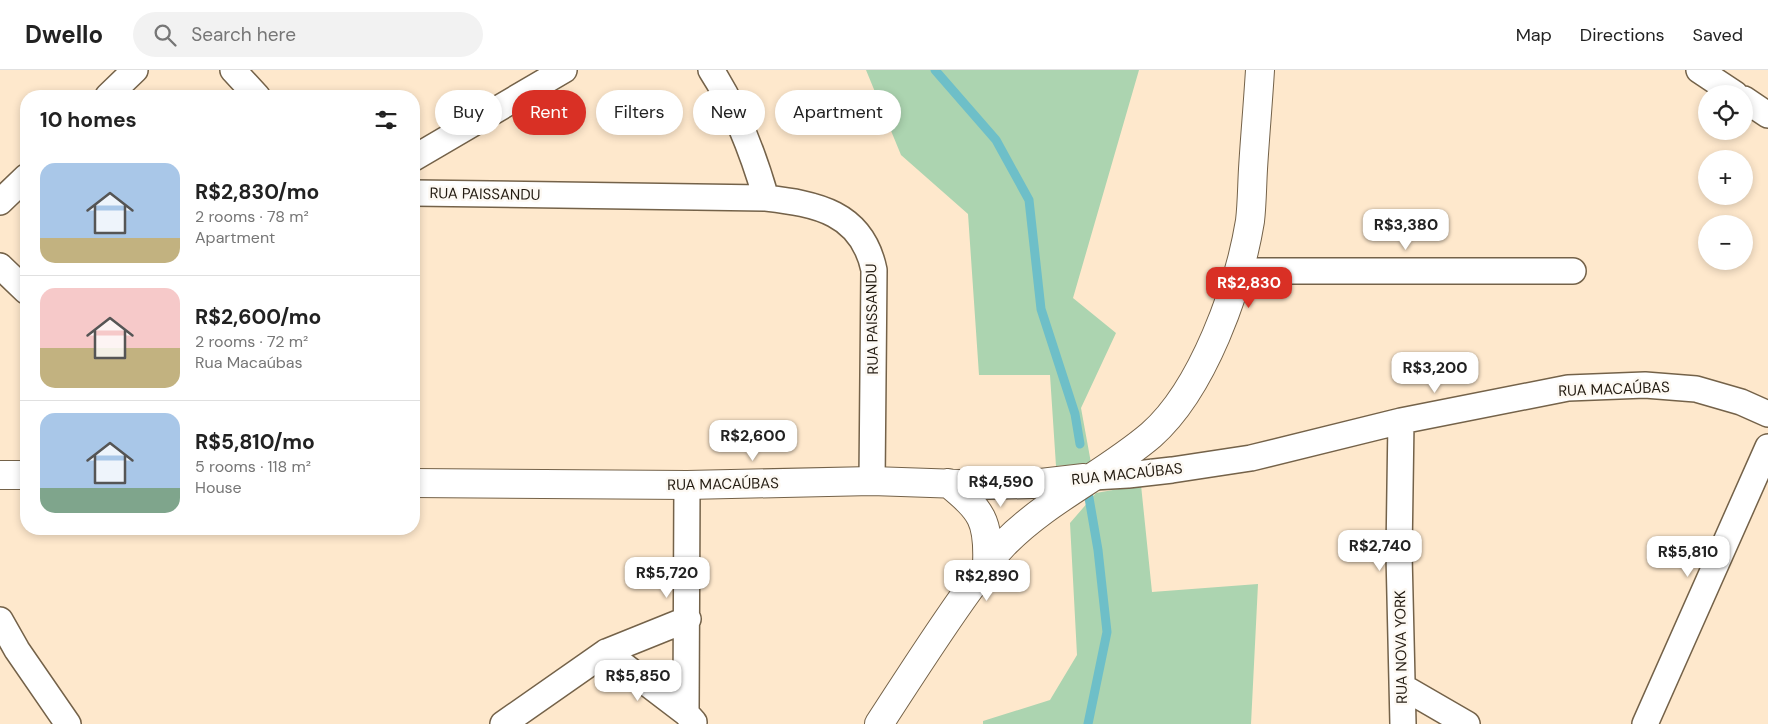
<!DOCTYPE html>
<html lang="en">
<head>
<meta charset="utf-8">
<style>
  body { margin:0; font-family:"DM Sans",sans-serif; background:#f2f2f2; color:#222; height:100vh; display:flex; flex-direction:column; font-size:19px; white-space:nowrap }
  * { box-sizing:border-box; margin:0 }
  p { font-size:16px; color:#767676 }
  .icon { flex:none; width:28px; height:28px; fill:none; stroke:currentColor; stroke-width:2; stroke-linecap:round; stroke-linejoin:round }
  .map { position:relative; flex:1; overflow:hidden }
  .sheet { position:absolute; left:20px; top:20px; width:400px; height:445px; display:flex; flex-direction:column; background:#fff; border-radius:20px; box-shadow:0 2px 8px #0003 }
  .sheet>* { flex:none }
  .guide { position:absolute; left:435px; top:20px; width:475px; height:45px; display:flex; gap:10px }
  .buttons { position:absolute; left:1698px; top:15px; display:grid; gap:10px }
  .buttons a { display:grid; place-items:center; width:55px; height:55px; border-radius:50%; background:#fff; box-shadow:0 2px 8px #0003; font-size:25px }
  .price { position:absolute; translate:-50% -42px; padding:0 11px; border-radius:10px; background:#fff; color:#222; font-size:16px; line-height:32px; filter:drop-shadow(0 1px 2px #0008) }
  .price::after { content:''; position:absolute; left:50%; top:30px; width:15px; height:11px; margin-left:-8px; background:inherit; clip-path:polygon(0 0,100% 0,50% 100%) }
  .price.current { background:#d93025; color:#fff }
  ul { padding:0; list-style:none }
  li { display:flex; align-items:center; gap:15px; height:125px; padding:0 20px }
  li+li { border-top:1px solid #e0e0e0 }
  li span { display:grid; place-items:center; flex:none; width:140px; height:100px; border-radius:15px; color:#555 }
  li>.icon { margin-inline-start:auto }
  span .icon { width:60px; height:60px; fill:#fffc; stroke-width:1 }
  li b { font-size:21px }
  h2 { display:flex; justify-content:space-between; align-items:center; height:60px; padding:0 20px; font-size:21px }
  .pill { padding:0 18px; border-radius:22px; background:#fff; box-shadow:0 2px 8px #0003; font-size:18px; line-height:45px }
  .pill.current { background:#d93025; color:#fff }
  header { display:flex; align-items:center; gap:30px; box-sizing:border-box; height:70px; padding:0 25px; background:#fff; border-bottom:1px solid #e0e0e0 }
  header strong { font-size:24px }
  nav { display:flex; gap:28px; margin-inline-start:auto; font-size:18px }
  .search { width:350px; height:45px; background:#f2f2f2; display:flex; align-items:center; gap:12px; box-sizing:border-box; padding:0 18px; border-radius:28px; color:#767676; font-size:19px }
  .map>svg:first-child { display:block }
</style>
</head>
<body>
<header>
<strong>Dwello</strong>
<div class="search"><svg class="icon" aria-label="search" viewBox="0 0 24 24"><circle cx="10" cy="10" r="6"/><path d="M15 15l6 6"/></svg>Search here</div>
<nav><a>Map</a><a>Directions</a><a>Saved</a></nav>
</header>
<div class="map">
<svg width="1768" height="654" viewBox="0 0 1768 654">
  <rect width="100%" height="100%" fill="#fee8cc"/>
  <path fill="#acd4b0" d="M866,0H1139L1073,228L1116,263L1081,338L1091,393L1056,396L1050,305H979L968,144L901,85Z
    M1141,415L1152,522L1258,514L1251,654H983V651L1050,630L1077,585L1070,453L1096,423Z"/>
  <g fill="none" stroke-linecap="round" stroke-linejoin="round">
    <path stroke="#6ebfc8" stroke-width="9" d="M935,0L996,70L1029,130L1041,239L1075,344L1080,374
      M1088,654L1107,562L1098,480L1088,422"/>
    <g stroke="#746249" stroke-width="28">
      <path id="street" d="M233,0L257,26
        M711,0C737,40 753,83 766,128
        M1699,0L1735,24
        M108,26L135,0
        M1744,29L1768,45
        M414,88L564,0
        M414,123L766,128C816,134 862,142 874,200L872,411
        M0,132L26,107
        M0,196L26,221
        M1239,201H1573
        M1401,351L1399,484L1403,654
        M1093,407L1128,405L1172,400L1251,388L1401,351L1568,318L1645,315L1696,319L1741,332L1768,344
        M0,550L17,580L68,654
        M606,582L686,643L694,652
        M1403,617L1467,654
        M686,643L687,415
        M503,654L606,582L688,549
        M1645,654L1768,377"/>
    </g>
    <g stroke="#746249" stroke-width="30">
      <path id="secondary" d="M0,405H26
        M414,413L687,415L872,411L989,415L1032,414L1084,408
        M948,413C982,441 989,450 987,495
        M879,654C909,608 938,562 970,518C981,504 991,487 1004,474C1047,430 1104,405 1151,365C1203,319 1239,218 1250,151C1252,134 1252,116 1253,99C1255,66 1258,33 1260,0"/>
    </g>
    <use href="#street" stroke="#fff" stroke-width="25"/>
    <use href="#secondary" stroke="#fff" stroke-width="28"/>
  </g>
  <g text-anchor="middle" stroke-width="5" stroke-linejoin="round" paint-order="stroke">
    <g font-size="15" fill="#231b11" stroke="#fdf9f3">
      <text transform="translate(485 124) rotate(1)" y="5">RUA PAISSANDU</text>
      <text transform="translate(872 249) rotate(-91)" y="5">RUA PAISSANDU</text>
      <text transform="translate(1614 319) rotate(-2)" y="5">RUA MACAÚBAS</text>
      <text transform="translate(1127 404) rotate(-6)" y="5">RUA MACAÚBAS</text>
      <text transform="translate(723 414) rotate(-1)" y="5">RUA MACAÚBAS</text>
      <text transform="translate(1401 577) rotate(-91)" y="5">RUA NOVA YORK</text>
    </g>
  </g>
</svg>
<div class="buttons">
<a><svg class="icon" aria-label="locate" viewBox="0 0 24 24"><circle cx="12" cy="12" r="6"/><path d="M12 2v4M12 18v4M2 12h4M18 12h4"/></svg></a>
<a>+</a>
<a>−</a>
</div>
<b class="price" style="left:1406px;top:181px">R$3,380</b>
<b class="price current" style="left:1249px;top:239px">R$2,830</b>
<b class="price" style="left:1435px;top:324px">R$3,200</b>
<b class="price" style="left:753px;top:392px">R$2,600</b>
<b class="price" style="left:1001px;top:438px">R$4,590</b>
<b class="price" style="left:1380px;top:502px">R$2,740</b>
<b class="price" style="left:1688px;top:508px">R$5,810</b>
<b class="price" style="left:667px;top:529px">R$5,720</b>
<b class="price" style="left:987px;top:532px">R$2,890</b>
<b class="price" style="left:638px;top:632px">R$5,850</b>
<div class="guide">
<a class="pill">Buy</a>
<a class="pill current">Rent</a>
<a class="pill">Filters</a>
<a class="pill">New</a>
<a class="pill">Apartment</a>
</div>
<section class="sheet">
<h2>10 homes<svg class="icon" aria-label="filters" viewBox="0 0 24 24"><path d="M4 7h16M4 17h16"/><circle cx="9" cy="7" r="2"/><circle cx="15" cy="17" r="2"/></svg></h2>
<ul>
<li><span style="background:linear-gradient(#a9c7e8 75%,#c2b280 0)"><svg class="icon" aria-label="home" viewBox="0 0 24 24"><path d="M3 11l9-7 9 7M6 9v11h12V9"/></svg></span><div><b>R$2,830/mo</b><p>2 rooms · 78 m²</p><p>Apartment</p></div></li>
<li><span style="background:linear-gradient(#f6c9c9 60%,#c2b280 0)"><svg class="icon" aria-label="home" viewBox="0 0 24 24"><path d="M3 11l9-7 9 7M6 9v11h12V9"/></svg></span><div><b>R$2,600/mo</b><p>2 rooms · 72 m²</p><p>Rua Macaúbas</p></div></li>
<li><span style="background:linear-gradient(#a9c7e8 75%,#7fa58c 0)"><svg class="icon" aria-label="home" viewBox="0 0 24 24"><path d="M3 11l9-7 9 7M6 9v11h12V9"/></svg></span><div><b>R$5,810/mo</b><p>5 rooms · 118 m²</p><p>House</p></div></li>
</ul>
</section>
</div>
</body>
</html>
